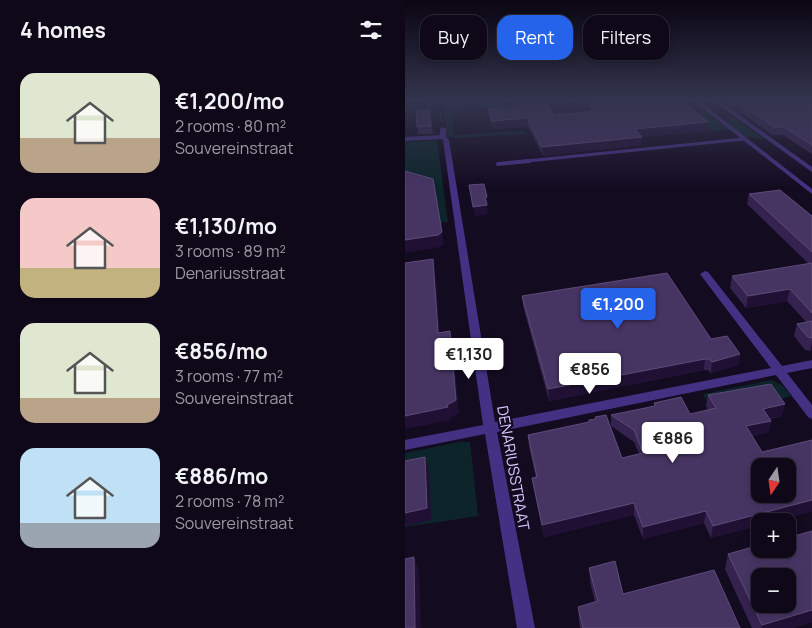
<!DOCTYPE html>
<html lang="en">
<head>
<meta charset="utf-8">
<style>
  body { margin:0; font-family:Manrope,sans-serif; background:#171121; color:#f1f3f6; height:100vh; display:flex; flex-direction:column; font-size:19px; white-space:nowrap }
  * { box-sizing:border-box; margin:0 }
  p { font-size:16px; color:#9b9aa2 }
  .icon { flex:none; width:28px; height:28px; fill:none; stroke:currentColor; stroke-width:2; stroke-linecap:round; stroke-linejoin:round }
  .map { position:relative; flex:1; overflow:hidden }
  .drawer { display:flex; flex-direction:column; background:#0e0818; width:405px }
  .drawer>* { flex:none }
  .top-card { position:absolute; left:15px; top:15px; width:316px; height:45px; display:flex; gap:10px }
  .needle { width:32px; rotate:193deg }
  .fabs { position:absolute; left:346px; top:458px; display:grid; gap:10px }
  .fabs a { display:grid; place-items:center; width:45px; height:45px; border-radius:10px; background:#0e0818; box-shadow:0 2px 8px #0003,0 0 0 1px #2e2937; font-size:25px }
  .price { position:absolute; translate:-50% -42px; padding:0 11px; border-radius:5px; background:#fff; color:#222; font-size:16px; line-height:32px; filter:drop-shadow(0 1px 2px #0008) }
  .price::after { content:''; position:absolute; left:50%; top:30px; width:15px; height:11px; margin-left:-8px; background:inherit; clip-path:polygon(0 0,100% 0,50% 100%) }
  .price.on { background:#2563eb; color:#fff }
  ul { padding:0; list-style:none }
  li { display:flex; align-items:center; gap:15px; height:125px; padding:0 20px }
  li span { display:grid; place-items:center; flex:none; width:140px; height:100px; border-radius:15px; color:#555 }
  li>.icon { margin-inline-start:auto }
  span .icon { width:60px; height:60px; fill:#fffc; stroke-width:1 }
  li b { font-size:21px }
  h2 { display:flex; justify-content:space-between; align-items:center; height:60px; padding:0 20px; font-size:21px }
  .tag { padding:0 18px; border-radius:15px; background:#0e0818; box-shadow:0 2px 8px #0003,0 0 0 1px #2e2937; font-size:18px; line-height:45px }
  .tag.on { background:#2563eb; color:#fff }
  main { display:flex; flex:1; min-height:0 }
  .map>svg:first-child { display:block }
</style>
</head>
<body>
<main>
<section class="drawer">
<h2>4 homes<svg class="icon" aria-label="filters" viewBox="0 0 24 24"><path d="M4 7h16M4 17h16"/><circle cx="9" cy="7" r="2"/><circle cx="15" cy="17" r="2"/></svg></h2>
<ul>
<li><span style="background:linear-gradient(#dfe7d0 65%,#b9a48a 0)"><svg class="icon" aria-label="home" viewBox="0 0 24 24"><path d="M3 11l9-7 9 7M6 9v11h12V9"/></svg></span><div><b>€1,200/mo</b><p>2 rooms · 80 m²</p><p>Souvereinstraat</p></div></li>
<li><span style="background:linear-gradient(#f6c9c9 70%,#c2b280 0)"><svg class="icon" aria-label="home" viewBox="0 0 24 24"><path d="M3 11l9-7 9 7M6 9v11h12V9"/></svg></span><div><b>€1,130/mo</b><p>3 rooms · 89 m²</p><p>Denariusstraat</p></div></li>
<li><span style="background:linear-gradient(#dfe7d0 75%,#b9a48a 0)"><svg class="icon" aria-label="home" viewBox="0 0 24 24"><path d="M3 11l9-7 9 7M6 9v11h12V9"/></svg></span><div><b>€856/mo</b><p>3 rooms · 77 m²</p><p>Souvereinstraat</p></div></li>
<li><span style="background:linear-gradient(#bfe0f5 75%,#9aa5b1 0)"><svg class="icon" aria-label="home" viewBox="0 0 24 24"><path d="M3 11l9-7 9 7M6 9v11h12V9"/></svg></span><div><b>€886/mo</b><p>2 rooms · 78 m²</p><p>Souvereinstraat</p></div></li>
</ul>
</section>
<div class="map">
<svg width="407" height="628" viewBox="0 0 407 628">
  <rect width="100%" height="100%" fill="#130b20"/>
  <path fill="#0d252a" d="M208,100L46,110L49,135L119,131L120,134L50,138L49,136L42,137L38,101Z
    M27,101V112L0,113V102Z
    M300,112L324,130L298,132L296,131L305,129L285,113Z
    M328,117L361,140L338,136L321,122Z
    M32,140L43,222L0,226V142Z
    M367,380L378,386L386,396L369,401L305,407L298,394Z
    M54,442H65L73,516L0,527V453Z"/>
  <g fill="none" stroke-linecap="round" stroke-linejoin="round">
    <path stroke="#22a4ba" stroke-width="1" stroke-dasharray="1 2" stroke-linecap="butt" d="M33,100L37,123
      M0,102L20,100"/>
    <path stroke="#453183" stroke-width="3" d="M112,162L339,139"/>
    <path stroke="#453183" stroke-width="4" d="M93,164L124,161"/>
    <path fill="#453183" fill-rule="evenodd" d="M287,100H293L407,189V194Z
      M307,100H313L407,167V172Z
      M38,127L41,129V137L44,140L90,422L366,368L295,274L300,271L303,272L377,366L407,360V368L382,373L407,405V419L403,417L371,375L92,432L130,628H112L80,434L0,450V440L78,425L38,140L36,139L0,141V137L35,135V129Z"/>
  </g>
  <path fill="#35224f" d="M185,100L279,101V103L302,131L237,137L236,145L138,156L123,126L88,129L84,117L83,109L149,115L187,112L185,107Z
    M320,100H400L407,104V154L378,135H367Z
    M26,117L28,134H13L12,127Z
    M344,194L407,216V351H405L400,350L389,336L392,324L401,322L382,301L341,308L325,288L327,276L404,264L342,204Z
    M117,296L306,339L335,354L333,365L306,373L303,370H299L144,401L118,306Z
    M303,395L377,416L365,419L366,421L363,432L347,436L357,452L407,440V511L370,521H355V525L306,538L299,523L238,539L229,515L139,537L129,490L127,478H131L124,447L123,435L184,422V420L217,458L234,454L229,442L206,426V415L249,406V403L285,414L303,410L301,406Z
    M407,531V622L388,628H347L320,569L323,554Z
    M184,568L218,594L335,628H175L174,621L173,607L190,602L185,582Z"/>
  <path fill="#201134" d="M122,118L123,126L88,129L87,121Z
    M303,122L302,131L237,137L236,145L138,156L137,147L230,129Z
    M30,190L39,244L35,247L0,253V240Z
    M82,197L84,206L82,207L83,214L70,216L68,207L80,198Z
    M28,259L30,270L36,346L33,333Z
    M385,289L382,301L341,308L343,296Z
    M45,331L48,344L54,413L45,418L46,420L0,429V416Z
    M407,343V351H405Z
    M335,354L333,365L306,373L307,362Z
    M300,359L299,370L144,401L143,389Z
    M380,404L377,416L355,421L358,409Z
    M366,421L363,432L338,438L341,426Z
    M20,457L24,468L26,520L0,526V513Z
    M407,500V511L370,521H355V525L306,538L308,526Z
    M229,503V515L139,537L137,525Z
    M301,511L299,523L238,539V527Z
    M9,557L14,571L16,628H10Z
    M407,610V622L388,628H356L357,625Z"/>
  <path fill="#463462" stroke="#5e4b7b" fill-rule="evenodd" d="M185,100L279,101L278,102L303,122L230,129L237,137L137,147L122,118L87,121L83,109L142,104L149,115L192,111Z
    M331,100H400L404,102L407,104V145L379,127H369Z
    M24,110L26,126L12,127L11,111Z
    M0,171L28,179L37,232L33,235L0,240Z
    M79,184L82,197L80,198L82,205L68,207L64,185Z
    M375,190L407,216V252L344,194Z
    M28,259L33,333L45,331L51,400L42,405L43,407L0,416V263Z
    M407,263V313L385,289L343,296L327,276Z
    M262,273L306,339L322,336L335,354L307,362L305,359H300L143,389L117,296Z
    M407,321V338L403,337L392,324Z
    M366,384L380,404L358,409L366,421L341,426L357,452L407,440V500L308,526L301,511L238,527L229,503L137,525L127,478L132,477L123,435L184,422V420L191,419L190,417L201,415L217,458L238,453L229,430L206,415L250,406L249,403L276,397L285,414L311,408L303,395ZM355,466H382V494H355Z
    M20,457L22,508L0,513V461Z
    M407,531V610L357,625L323,554L355,545V549H382V538ZM355,576H382V604H355Z
    M9,557L10,628H0V559Z
    M210,561L218,594L309,570L335,628H178L173,607L193,601L184,568Z"/>
  <linearGradient id="sky" x2="0" y2="1"><stop stop-color="#0a0612"/><stop offset="0.53" stop-color="#33344e"/><stop offset="1" stop-color="#33344e" stop-opacity="0"/></linearGradient>
  <rect width="407" height="188" fill="url(#sky)"/>
  <g text-anchor="middle" stroke-width="4.5" stroke-linejoin="round" paint-order="stroke">
    <g font-size="15" fill="#dbc9ff" stroke="#130b20">
      <text transform="translate(108 468) rotate(80)" y="5">DENARIUSSTRAAT</text>
    </g>
  </g>
</svg>
<div class="fabs">
<a><svg class="needle" viewBox="-14 -14 28 28"><path d="M0-13l5 13h-10z" fill="#e53935"/><path d="M0 13l5-13h-10z" fill="#9b9aa2"/></svg></a>
<a>+</a>
<a>−</a>
</div>
<b class="price on" style="left:213px;top:330px">€1,200</b>
<b class="price" style="left:64px;top:380px">€1,130</b>
<b class="price" style="left:185px;top:395px">€856</b>
<b class="price" style="left:268px;top:464px">€886</b>
<div class="top-card">
<a class="tag">Buy</a>
<a class="tag on">Rent</a>
<a class="tag">Filters</a>
</div>
</div>
</main>
</body>
</html>
